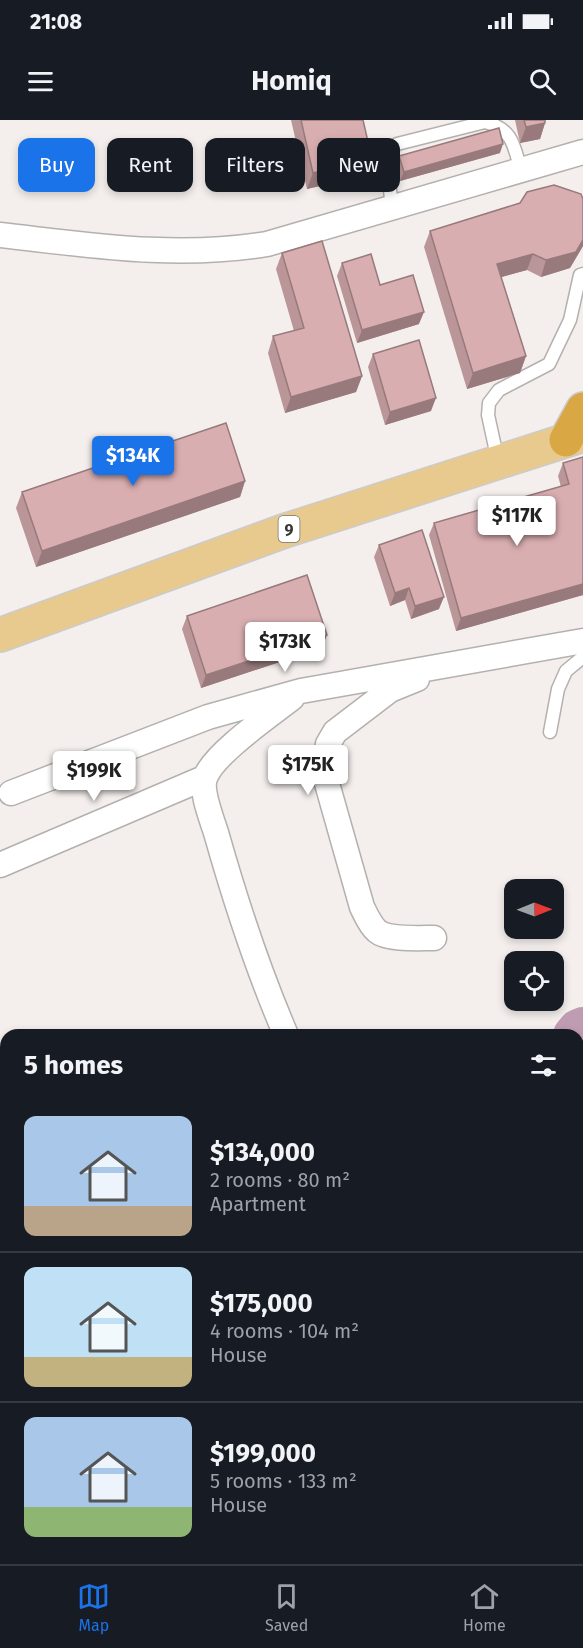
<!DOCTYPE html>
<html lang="en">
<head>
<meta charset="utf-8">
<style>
  body { margin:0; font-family:"Fira Sans",sans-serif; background:#242831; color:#f1f3f6; height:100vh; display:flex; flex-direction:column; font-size:22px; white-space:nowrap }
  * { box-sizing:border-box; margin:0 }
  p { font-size:20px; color:#9ea1a6 }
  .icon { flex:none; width:33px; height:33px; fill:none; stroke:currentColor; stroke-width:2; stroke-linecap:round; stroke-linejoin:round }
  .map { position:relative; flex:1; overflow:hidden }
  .drawer { position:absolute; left:0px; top:909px; width:584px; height:536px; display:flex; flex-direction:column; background:#171b24; border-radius:18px 18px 0 0; box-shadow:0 3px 9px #0003 }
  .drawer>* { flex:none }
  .top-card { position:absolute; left:18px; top:18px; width:548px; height:54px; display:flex; gap:12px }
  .needle { width:39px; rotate:89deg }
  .tools { position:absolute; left:504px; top:759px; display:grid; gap:12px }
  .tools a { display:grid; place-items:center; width:60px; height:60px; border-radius:12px; background:#171b24; box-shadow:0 3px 9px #0003; font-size:30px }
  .price { position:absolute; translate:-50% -51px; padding:0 14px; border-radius:6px; background:#fff; color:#222; font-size:20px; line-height:39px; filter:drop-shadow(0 2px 3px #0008) }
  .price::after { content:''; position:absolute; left:50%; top:36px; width:18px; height:14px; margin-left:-9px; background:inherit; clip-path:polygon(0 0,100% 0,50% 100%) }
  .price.on { background:#1a73e8; color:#fff }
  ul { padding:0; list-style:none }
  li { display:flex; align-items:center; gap:18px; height:150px; padding:0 24px }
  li+li { border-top:2px solid #363941 }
  li span { display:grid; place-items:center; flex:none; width:168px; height:120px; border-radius:12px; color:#555 }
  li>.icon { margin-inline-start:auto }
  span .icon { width:72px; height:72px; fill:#fffc; stroke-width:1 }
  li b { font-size:26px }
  h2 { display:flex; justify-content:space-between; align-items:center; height:72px; padding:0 24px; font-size:26px }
  .pill { padding:0 21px; border-radius:12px; background:#171b24; box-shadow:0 3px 9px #0003; font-size:21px; line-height:54px }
  .pill.on { background:#1a73e8; color:#fff }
  .status { display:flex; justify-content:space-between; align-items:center; height:42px; padding:0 30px; background:#171b24; direction:ltr }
  .status svg { height:16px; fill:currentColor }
  header { display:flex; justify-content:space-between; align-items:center; height:78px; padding:0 24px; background:#171b24; font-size:27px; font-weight:700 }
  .menu { display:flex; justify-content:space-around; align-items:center; height:84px; border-top:2px solid #363941; background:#171b24; font-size:16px; color:#9ea1a6 }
  .menu a { display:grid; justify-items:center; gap:3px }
  .menu .on { color:#1a73e8 }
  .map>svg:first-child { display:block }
</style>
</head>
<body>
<div class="status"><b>21:08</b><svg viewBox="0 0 49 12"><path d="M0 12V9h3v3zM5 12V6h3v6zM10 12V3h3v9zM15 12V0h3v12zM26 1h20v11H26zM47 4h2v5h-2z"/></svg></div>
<header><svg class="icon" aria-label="menu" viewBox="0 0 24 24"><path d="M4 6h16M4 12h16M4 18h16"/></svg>Homiq<svg class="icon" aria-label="search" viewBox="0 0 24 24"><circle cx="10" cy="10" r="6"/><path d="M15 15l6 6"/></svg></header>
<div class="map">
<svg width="583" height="1444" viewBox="0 0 583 1444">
  <rect width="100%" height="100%" fill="#f4efed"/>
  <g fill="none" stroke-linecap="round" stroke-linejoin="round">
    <path stroke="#bf9cb2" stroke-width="40" d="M573,915L578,909L583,907
      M0,1163L6,1151"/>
    <g stroke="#b4b0ae" stroke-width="15">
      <path id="lane" d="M392,87L386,36L397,24L485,2C513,9 514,26 521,51
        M498,341L488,295L489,283L499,270L549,244L570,200L580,155L583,154
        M550,612L558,569L566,551L583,537"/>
    </g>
    <g stroke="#b4b0ae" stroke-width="27">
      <path id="street" d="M0,115C90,125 176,139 267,124L583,32
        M417,559L390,570L335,612L328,624L324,644L326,660L362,787C366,795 370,805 377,811C387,820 420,818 434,818
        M11,673L208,597L301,571L583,521
        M0,745L204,658
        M286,915C258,850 236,783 217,716C213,702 200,671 205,658C213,634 272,594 292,578
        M0,1331L6,1329
        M575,1444L583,1429"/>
    </g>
    <g stroke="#cccbcb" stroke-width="36">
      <path id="primary" d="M0,515L284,411L583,315"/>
    </g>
    <g stroke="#cccbcb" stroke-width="36">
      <path id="highway" d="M566,320L583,289"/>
    </g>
    <use href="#lane" stroke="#fff" stroke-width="12"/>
    <use href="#street" stroke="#fff" stroke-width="24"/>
    <use href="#primary" stroke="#e8ca8f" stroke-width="33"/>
    <use href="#highway" stroke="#d9a744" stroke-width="33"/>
  </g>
  <path fill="#bb9698" d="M291,0H363L372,39L367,55L307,69Z
    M515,0H545V3L540,19L520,23Z
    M500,33L400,61L396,45L399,36Z
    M583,79V126L570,148L541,157L527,150L501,157L526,236L520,253L467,269L424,127L430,111Z
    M282,133L362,256L356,272L285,293L268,233L273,216L294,211L276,149Z
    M342,143L380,165L419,204L357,223L337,156Z
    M373,234L431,291L385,305L368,247Z
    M583,337V475L456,511L429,415L434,403L561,367L558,356L563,343Z
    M245,361L240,377L36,447L16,388L22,372Z
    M379,425L439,489L411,499L405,480L390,486L374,437Z
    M187,496L322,528L201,568L182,509Z"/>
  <path fill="#987a7c" d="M545,3L540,19L520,23L526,7Z
    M503,24L500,33L400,61L404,52Z
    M372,39L367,55L307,69L313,53Z
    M583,120V126L570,148L541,157L546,140Z
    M533,134L527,150L491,160L497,144Z
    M424,192L419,204L357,223L362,210Z
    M526,236L520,253L467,269L473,253Z
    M362,256L356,272L285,293L291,277Z
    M436,278L431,291L385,305L390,292Z
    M245,361L240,377L36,447L42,431Z
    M583,464V475L456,511L461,498Z
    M409,468L405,480L390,486L395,473Z
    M444,477L439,489L411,499L415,486Z
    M327,515L322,528L201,568L206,555Z"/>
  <path fill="#d9aeb1" stroke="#987a7c" stroke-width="1.5" d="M301,0H363L372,39L313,53Z
    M524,0H545V3L526,7Z
    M499,8L503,24L404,52L399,36Z
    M554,65L581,74L583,79V120L576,132L546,140L533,134L497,144L526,236L473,253L430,111L520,83L527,72Z
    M322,121L362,256L291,277L273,216L304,208L282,133Z
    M371,134L380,165L413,155L424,192L362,210L342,143Z
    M419,220L436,278L390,292L373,234Z
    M226,303L245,361L42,431L22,372Z
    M583,337V464L461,498L434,403L569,364L563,343Z
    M422,410L444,477L415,486L409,468L395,473L379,425Z
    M307,455L327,515L206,555L187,496Z"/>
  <g text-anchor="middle" stroke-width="6" stroke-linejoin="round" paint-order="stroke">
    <rect fill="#fff" stroke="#757473" stroke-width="1.5" x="278.5" y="396" width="21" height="26" rx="4.5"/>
    <g font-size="16" font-weight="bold" fill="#3a3837">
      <text x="289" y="415">9</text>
    </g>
  </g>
</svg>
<div class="tools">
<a><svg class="needle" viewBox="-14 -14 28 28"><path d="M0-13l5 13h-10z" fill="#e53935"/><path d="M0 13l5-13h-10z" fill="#9ea1a6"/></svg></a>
<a><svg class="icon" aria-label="locate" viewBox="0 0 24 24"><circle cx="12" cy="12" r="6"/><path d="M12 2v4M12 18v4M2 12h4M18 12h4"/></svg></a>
</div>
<b class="price on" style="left:133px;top:367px">$134K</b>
<b class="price" style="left:517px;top:427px">$117K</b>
<b class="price" style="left:285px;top:553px">$173K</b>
<b class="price" style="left:308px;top:676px">$175K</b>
<b class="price" style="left:94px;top:682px">$199K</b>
<div class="top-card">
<a class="pill on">Buy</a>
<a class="pill">Rent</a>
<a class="pill">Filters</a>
<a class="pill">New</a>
</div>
<section class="drawer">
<h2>5 homes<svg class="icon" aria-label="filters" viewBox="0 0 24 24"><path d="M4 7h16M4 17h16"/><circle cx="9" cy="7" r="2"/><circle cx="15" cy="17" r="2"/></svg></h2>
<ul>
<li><span style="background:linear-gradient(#a9c7e8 75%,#b9a48a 0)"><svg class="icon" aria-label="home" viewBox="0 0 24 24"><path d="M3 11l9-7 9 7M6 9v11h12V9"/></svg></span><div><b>$134,000</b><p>2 rooms · 80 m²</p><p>Apartment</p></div></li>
<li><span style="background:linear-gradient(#bfe0f5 75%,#c2b280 0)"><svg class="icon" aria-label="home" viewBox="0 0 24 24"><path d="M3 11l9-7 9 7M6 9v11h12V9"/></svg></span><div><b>$175,000</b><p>4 rooms · 104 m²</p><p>House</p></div></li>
<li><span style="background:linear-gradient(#a9c7e8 75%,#8fb573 0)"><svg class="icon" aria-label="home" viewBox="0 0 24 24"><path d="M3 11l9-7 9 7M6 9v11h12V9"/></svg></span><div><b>$199,000</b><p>5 rooms · 133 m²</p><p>House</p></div></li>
</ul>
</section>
</div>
<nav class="menu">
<a class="on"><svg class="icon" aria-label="map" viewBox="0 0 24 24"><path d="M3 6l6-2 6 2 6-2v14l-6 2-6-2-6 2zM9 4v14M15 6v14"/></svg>Map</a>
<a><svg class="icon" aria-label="saved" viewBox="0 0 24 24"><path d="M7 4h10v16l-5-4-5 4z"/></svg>Saved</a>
<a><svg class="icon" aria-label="home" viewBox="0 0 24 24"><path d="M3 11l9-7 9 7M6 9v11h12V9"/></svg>Home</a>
</nav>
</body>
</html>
